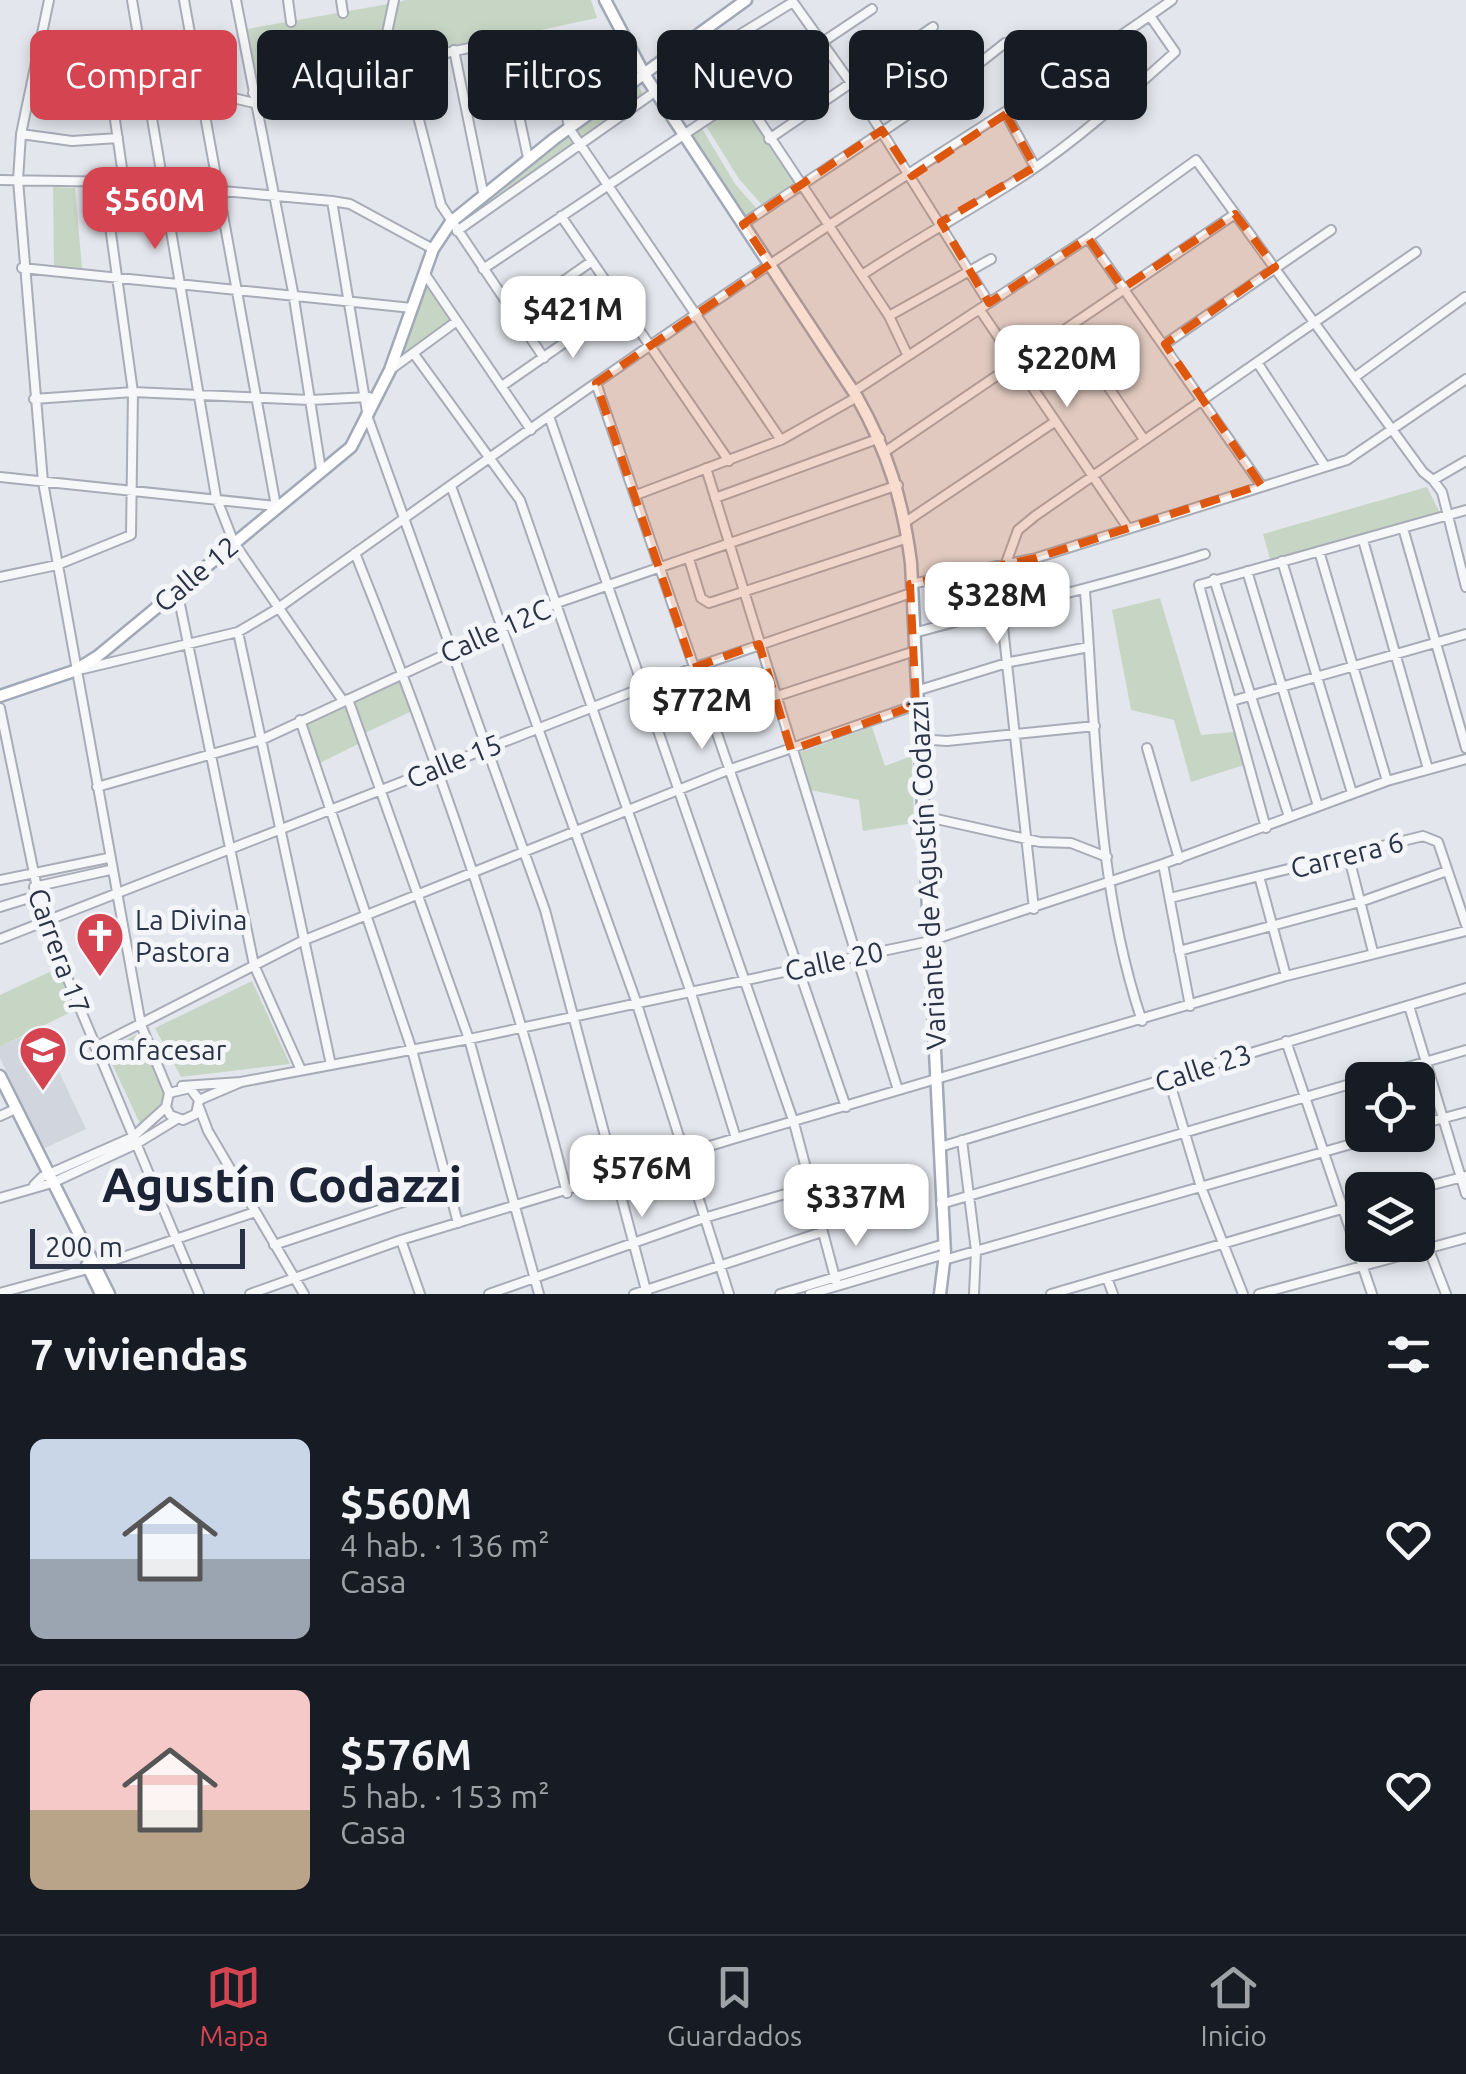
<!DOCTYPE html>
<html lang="es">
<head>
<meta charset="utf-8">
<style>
  body { margin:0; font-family:Ubuntu,sans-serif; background:#20242c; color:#f1f3f6; height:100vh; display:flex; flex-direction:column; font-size:38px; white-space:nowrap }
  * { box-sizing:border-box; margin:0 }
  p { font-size:32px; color:#9ea1a6 }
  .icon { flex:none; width:55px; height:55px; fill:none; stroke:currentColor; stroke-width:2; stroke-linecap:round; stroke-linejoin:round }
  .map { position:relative; height:1294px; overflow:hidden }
  .drawer { display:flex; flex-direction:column; background:#171b24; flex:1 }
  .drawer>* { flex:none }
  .top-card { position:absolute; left:30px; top:30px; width:1408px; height:90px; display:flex; gap:20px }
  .controls { position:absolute; left:1345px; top:1062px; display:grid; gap:20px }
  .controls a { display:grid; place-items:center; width:90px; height:90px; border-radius:15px; background:#171b24; box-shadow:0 5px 15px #0003; font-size:50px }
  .scale { position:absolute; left:30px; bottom:25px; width:215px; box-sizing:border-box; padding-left:10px; border:5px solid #2a3245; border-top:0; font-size:28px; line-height:35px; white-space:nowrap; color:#2a3245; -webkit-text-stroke:8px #f3f5f9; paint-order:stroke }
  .price { position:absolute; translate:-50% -85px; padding:0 22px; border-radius:20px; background:#fff; color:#222; font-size:32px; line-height:65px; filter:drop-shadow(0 2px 5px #0008) }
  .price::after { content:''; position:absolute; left:50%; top:60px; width:30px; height:22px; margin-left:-15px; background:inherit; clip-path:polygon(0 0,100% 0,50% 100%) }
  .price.current { background:#d54451; color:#fff }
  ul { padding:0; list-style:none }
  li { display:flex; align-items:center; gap:30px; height:250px; padding:0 30px }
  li+li { border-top:2px solid #363941 }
  li span { display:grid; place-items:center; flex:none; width:280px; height:200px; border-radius:15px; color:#555 }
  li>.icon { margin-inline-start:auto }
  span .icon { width:120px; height:120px; fill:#fffc; stroke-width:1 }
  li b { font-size:42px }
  h2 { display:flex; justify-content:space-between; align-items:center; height:120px; padding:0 30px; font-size:42px }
  .tag { padding:0 35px; border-radius:15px; background:#171b24; box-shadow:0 5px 15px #0003; font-size:35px; line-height:90px }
  .tag.current { background:#d54451; color:#fff }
  .menu { display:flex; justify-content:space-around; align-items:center; height:140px; border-top:2px solid #363941; background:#171b24; font-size:28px; color:#9ea1a6 }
  .menu a { display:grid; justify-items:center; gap:5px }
  .menu .current { color:#d54451 }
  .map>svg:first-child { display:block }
</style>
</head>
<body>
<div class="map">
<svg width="1466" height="1294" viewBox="0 0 1466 1294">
  <rect width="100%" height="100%" fill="#e3e6ec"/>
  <path fill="#d1d5de" d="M39,1029L86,1129L43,1149L0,1058V1047Z"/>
  <path fill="#c7d6c4" d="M405,0H591L597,18L406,59L390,33L397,3Z
    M388,4L383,33L398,61L256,89L247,29Z
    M637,84L645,97L580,141L574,130Z
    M741,101L796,185L763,206L739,179L706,126Z
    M701,127L735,184L758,210L747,219L691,134Z
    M567,134L575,145L458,228L455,223Z
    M53,187L75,188L82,268L54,267Z
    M426,281L453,321L397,363Z
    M1427,487L1441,515L1270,559L1263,534Z
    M1160,598L1201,735L1234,732L1244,765L1191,782L1174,720L1131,710L1112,610Z
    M399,679L412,711L365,733L354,702Z
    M346,703L362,742L318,764L303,722Z
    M872,727L885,766L912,756L914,823L863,831L859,800L806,789L798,753Z
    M58,968L75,1010L0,1047V995Z
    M252,981L290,1064L181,1077L155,1028Z
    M137,1034L165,1094L161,1107L142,1128L106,1051Z"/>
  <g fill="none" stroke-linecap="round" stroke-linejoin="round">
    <g stroke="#a8acb7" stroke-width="12">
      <path id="minor" d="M49,0L21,134L18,180L43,482L141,1025L169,1093L166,1107L170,1115L183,1120L196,1114L199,1100L190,1088L169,1093
        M132,0L216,497L234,543L343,701
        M236,0L293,292L321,470
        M288,0L291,22
        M341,0L343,13
        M394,0L387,33L404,62L441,205L544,358
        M1113,42L1139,85
        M39,49L106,58L124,182
        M454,50L483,192
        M713,51L889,316L907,354
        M558,65L569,128L781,440
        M147,91L200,90L254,103
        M31,93L112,98
        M253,93L503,41L528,158
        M1006,114L1035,167
        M21,134L72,141L118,138
        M769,139L933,27
        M0,180L124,182L332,201L350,204L433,249
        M332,201L368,418L545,910L647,1294
        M561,216L729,461
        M743,224C831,164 922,110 1005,43L1065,108
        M457,231L713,51L793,2L851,83L989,303
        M1088,238L1261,485
        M22,268L412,308
        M483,269L872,9
        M425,274L531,430
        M862,275C916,239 973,209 1026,174C1080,138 1127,95 1175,52L1150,16
        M980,310L1128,528
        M515,315L592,261
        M889,316L991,259
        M1069,329L1143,438
        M1165,344L1331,230
        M414,354L520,500L690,990L736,1138
        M1257,362L1325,466
        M390,370L457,321
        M1355,377L1465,297
        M596,383L846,1107
        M502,386L620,304
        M853,392L1088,238L1196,160L1423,472L1433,480L1466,461
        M34,399L133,392L310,400L369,397
        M550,419L794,1123L837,1285
        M886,451L1235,214
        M706,468L898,1090
        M0,477L276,506L184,0
        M1433,480L1442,492L1466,587
        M451,486L636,1001L729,1294
        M636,495L781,440L857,397
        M715,498L880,438
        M907,521L1053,423
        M1403,528L1466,748
        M1363,540L1428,769
        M1319,551L1387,781
        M355,553C439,762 512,975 567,1193
        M689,559L701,598L709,603L908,538
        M1282,561L1352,793
        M1006,563L1018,530L1035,516L1416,252
        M1247,571L1318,806
        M0,577L57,565L131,535L133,392L104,183
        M1214,579L1289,817
        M911,584L1036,558L1347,460L1466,379
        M177,590L254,965L301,1070
        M1085,591C1096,733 1096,885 1142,1021
        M1001,609L1034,909
        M238,632L331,1065
        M914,633C1011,606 1109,585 1205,554
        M83,669L238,632L277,609C448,487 618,365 793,249C919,165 1048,88 1172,0
        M916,691L1010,662L1089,647
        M348,699L469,1039L539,1294
        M1232,701L1466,634
        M0,708L44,922L199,1294
        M710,718L915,651
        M300,720L412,1050L458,1223
        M918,739L947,741L1095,726
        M1147,748L1179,859
        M97,787L261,740L554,604L898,485
        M923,816L1040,842L1071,843L1107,857
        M1266,828L1199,585L1466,510
        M1348,854L1373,952
        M1163,864L1190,1006
        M1259,876L1286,976
        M0,880L108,858
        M34,887L110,870
        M1170,898L1423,836L1438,842L1466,925
        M0,907L36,896
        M0,939L693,668L911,593
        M1179,951L1360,902L1447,871
        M1409,1006L1466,1194
        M1286,1041L1372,1294
        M95,1047L302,941L728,770L916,705
        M1169,1080L1201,1187L1243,1294
        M182,1086L241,1082L469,1039L930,941L1163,864L1387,781L1466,759
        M199,1100L241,1082
        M199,1107L208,1131L304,1294
        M0,1116L11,1111
        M1418,1125L1466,1112
        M962,1140L976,1251L974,1294
        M940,1147L1466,988
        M34,1185L42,1177L133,1137L166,1107
        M1413,1190L1466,1176
        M0,1198L52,1183L136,1144L177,1119
        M941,1204L1466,1050
        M401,1240L420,1294
        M274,1245L448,1187
        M1429,1250L1446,1294
        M944,1260L1383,1135
        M1107,1278L1113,1294
        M0,1293L88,1269L255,1212
        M250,1294L401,1240L736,1138L1286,976L1466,931
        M489,1294L704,1218L809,1187
        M634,1294L822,1232
        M780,1294L944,1244
        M810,1294L945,1254
        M1051,1294L1362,1203
        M1259,1294L1466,1238"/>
    </g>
    <g stroke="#a1a9b8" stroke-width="15">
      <path id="major" d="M605,0L644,74L857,397C888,452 903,501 911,563L945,1254L940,1294
        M0,696L74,671L98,656L351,447L390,370L433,249L451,222L554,139L746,0
        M0,1076L109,1294
        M87,1265L101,1294"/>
    </g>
    <use href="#minor" stroke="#f6f7f9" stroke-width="8"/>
    <use href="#major" stroke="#fff" stroke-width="10"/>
  </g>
  <path fill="#de570f" fill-opacity="0.2" stroke="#de570f" stroke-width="8" stroke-dasharray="20 12" stroke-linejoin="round" d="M1006,114L1035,167L941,222L989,303L1088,238L1123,288L1235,214L1275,267L1165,344L1261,485L1036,558L910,584L916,705L791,750L759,644L693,668L596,383L770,264L743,224L882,130L912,176Z"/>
  <defs>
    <g id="church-pin" transform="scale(2.5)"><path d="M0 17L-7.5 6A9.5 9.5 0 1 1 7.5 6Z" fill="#d54451" stroke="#f3f5f9"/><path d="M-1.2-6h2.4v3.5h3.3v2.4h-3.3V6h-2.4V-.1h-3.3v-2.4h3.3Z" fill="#fff"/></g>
    <g id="university-pin" transform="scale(2.5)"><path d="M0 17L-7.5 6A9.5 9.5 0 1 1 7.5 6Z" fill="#d54451" stroke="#f3f5f9"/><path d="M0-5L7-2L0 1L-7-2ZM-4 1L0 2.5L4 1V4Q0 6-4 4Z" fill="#fff"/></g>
  </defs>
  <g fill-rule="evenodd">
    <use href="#church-pin" x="100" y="936"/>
    <use href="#university-pin" x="43" y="1050"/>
  </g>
  <g text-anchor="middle" stroke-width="10" stroke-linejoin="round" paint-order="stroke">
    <g font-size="28" fill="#2a3245" stroke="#f3f5f9">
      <text transform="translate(196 574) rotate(-40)" y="10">Calle 12</text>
      <text transform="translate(495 631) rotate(-24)" y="10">Calle 12C</text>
      <text transform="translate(454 761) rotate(-22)" y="10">Calle 15</text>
      <text transform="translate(1347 855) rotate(-14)" y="10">Carrera 6</text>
      <text transform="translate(927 875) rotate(-93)" y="10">Variante de Agustín Codazzi</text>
      <text transform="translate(59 951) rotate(70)" y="10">Carrera 17</text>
      <text transform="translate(834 961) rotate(-12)" y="10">Calle 20</text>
      <text transform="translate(1203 1068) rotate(-18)" y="10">Calle 23</text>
    </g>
    <g font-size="28" fill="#2a3245" stroke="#f3f5f9" text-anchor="start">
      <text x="135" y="930">La Divina<tspan x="135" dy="32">Pastora</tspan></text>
      <text x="78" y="1060">Comfacesar</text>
    </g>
    <g font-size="48" font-weight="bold" fill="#1c2336" stroke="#f3f5f9">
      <text x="282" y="1202">Agustín Codazzi</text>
    </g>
  </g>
</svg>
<div class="controls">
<a><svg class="icon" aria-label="locate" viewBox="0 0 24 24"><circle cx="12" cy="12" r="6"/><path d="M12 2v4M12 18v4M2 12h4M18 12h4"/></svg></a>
<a><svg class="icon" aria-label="layers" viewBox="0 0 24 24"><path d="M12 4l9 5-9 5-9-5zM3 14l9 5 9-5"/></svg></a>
</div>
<div class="scale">200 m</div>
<b class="price current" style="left:155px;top:252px">$560M</b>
<b class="price" style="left:573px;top:361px">$421M</b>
<b class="price" style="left:1067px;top:410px">$220M</b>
<b class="price" style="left:997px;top:647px">$328M</b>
<b class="price" style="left:702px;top:752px">$772M</b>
<b class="price" style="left:642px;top:1220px">$576M</b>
<b class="price" style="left:856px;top:1249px">$337M</b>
<div class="top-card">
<a class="tag current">Comprar</a>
<a class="tag">Alquilar</a>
<a class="tag">Filtros</a>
<a class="tag">Nuevo</a>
<a class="tag">Piso</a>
<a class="tag">Casa</a>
</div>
</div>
<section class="drawer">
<h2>7 viviendas<svg class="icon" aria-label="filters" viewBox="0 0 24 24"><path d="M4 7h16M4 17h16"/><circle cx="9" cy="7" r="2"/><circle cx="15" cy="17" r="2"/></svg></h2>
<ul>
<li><span style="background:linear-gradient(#c9d6e8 60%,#9aa5b1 0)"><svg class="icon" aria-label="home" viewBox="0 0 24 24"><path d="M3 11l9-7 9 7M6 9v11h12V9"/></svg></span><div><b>$560M</b><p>4 hab. · 136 m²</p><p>Casa</p></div><svg class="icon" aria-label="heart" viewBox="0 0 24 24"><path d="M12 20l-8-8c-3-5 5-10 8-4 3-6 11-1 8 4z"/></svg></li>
<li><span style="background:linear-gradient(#f6c9c9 60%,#b9a48a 0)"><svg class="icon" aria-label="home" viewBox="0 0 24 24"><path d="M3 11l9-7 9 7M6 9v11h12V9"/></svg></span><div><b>$576M</b><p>5 hab. · 153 m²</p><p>Casa</p></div><svg class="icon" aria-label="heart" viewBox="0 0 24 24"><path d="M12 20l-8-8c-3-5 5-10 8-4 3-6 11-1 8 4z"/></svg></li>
</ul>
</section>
<nav class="menu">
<a class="current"><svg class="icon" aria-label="map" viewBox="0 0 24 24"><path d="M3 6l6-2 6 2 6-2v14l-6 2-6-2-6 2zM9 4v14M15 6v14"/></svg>Mapa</a>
<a><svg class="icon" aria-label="saved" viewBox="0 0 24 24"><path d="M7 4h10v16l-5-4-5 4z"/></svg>Guardados</a>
<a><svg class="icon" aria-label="home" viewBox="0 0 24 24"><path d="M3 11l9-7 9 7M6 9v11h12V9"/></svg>Inicio</a>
</nav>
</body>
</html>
